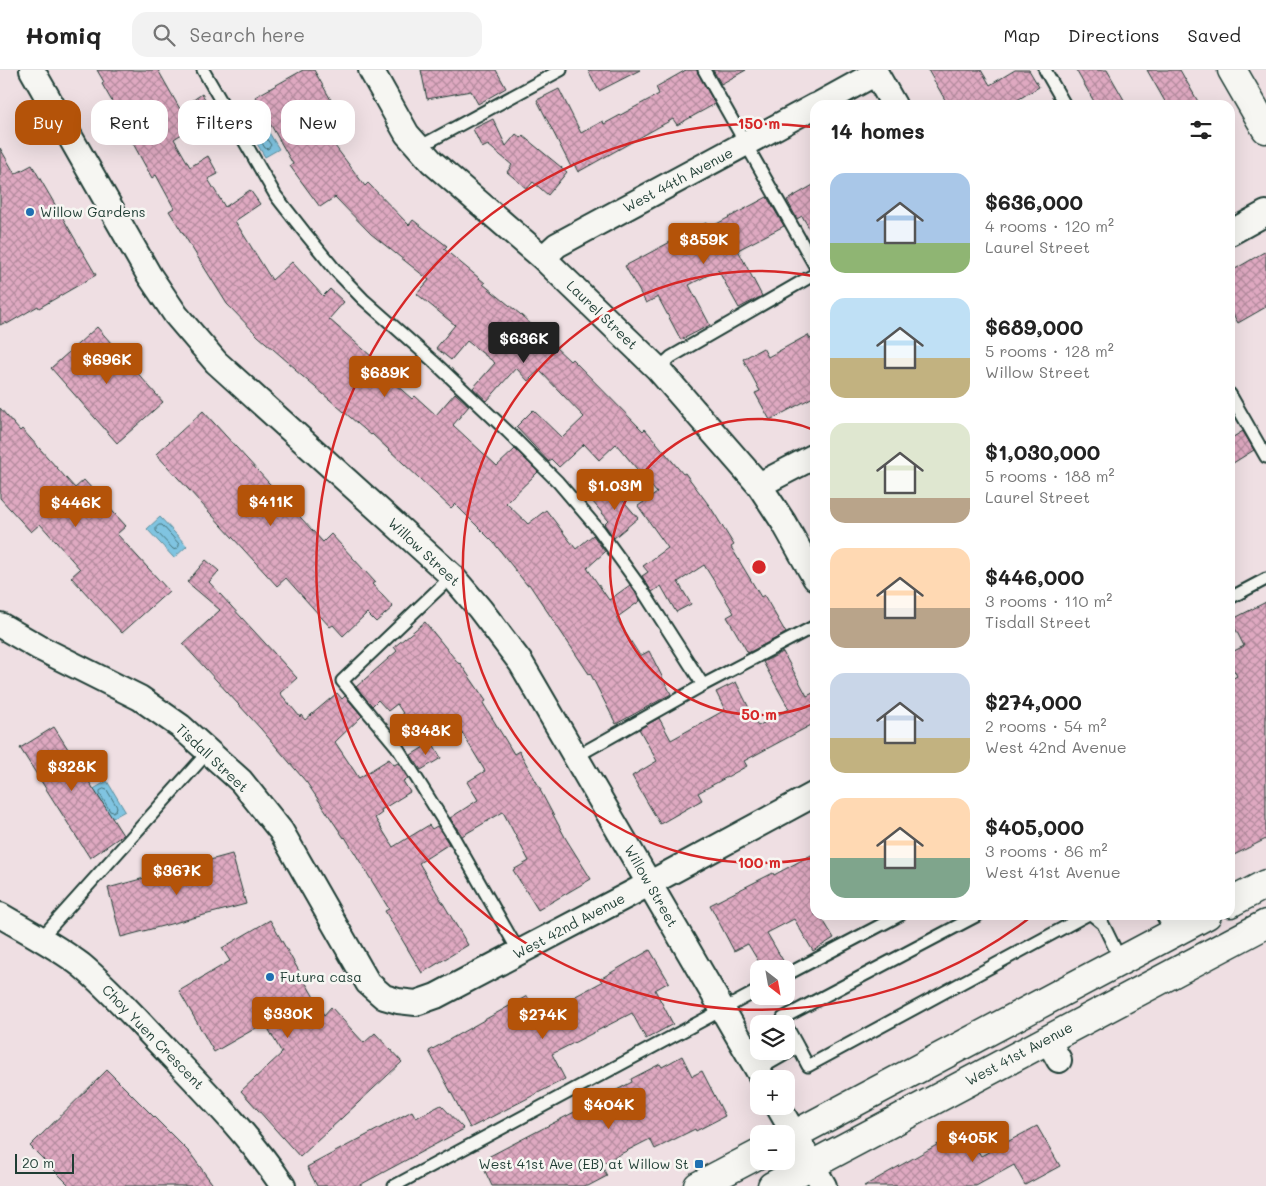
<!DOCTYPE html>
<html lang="en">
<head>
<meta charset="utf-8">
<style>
  body { margin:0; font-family:Mali,sans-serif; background:#f2f2f2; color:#222; height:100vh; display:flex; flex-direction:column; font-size:19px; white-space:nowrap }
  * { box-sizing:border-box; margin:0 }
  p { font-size:16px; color:#767676 }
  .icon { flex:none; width:28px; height:28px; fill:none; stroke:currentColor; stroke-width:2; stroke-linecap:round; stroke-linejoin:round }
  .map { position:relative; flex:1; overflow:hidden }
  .side { position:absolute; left:810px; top:30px; width:425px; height:820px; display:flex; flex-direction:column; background:#fff; border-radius:15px; box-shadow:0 5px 20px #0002 }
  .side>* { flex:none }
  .guide { position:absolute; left:15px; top:30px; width:475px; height:45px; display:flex; gap:10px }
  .needle { width:32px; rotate:149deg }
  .tools { position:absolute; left:750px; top:890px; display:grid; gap:10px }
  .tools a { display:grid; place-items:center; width:45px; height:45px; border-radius:10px; background:#fff; box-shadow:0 5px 20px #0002; font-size:25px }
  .scale { position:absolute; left:15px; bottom:12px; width:59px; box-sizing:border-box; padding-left:5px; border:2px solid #1f3d34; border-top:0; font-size:14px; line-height:18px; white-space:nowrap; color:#1f3d34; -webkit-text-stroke:4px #f6f6f2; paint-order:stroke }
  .price { position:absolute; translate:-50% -42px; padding:0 11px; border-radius:5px; background:#b45309; color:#fff; font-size:16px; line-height:32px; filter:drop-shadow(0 1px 2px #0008) }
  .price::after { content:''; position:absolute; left:50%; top:30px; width:15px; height:11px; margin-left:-8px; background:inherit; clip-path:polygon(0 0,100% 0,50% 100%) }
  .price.active { background:#222; color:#fff }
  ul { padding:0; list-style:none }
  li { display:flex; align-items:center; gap:15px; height:125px; padding:0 20px }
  li span { display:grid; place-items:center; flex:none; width:140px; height:100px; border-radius:15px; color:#555 }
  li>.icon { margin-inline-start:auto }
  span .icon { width:60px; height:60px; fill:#fffc; stroke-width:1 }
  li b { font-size:21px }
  h2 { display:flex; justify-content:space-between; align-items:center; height:60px; padding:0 20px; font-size:21px }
  .tag { padding:0 18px; border-radius:15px; background:#fff; box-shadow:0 5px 20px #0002; font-size:18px; line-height:45px }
  .tag.active { background:#b45309; color:#fff }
  header { display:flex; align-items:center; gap:30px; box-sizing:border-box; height:70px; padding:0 25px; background:#fff; border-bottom:1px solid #e0e0e0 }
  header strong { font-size:24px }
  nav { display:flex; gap:28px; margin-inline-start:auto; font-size:18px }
  .search { width:350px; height:45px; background:#f2f2f2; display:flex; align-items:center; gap:12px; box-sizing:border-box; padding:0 18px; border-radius:15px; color:#767676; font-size:19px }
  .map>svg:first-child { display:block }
</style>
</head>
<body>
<header>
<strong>Homiq</strong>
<div class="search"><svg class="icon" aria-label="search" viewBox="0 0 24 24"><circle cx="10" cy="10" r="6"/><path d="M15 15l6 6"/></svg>Search here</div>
<nav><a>Map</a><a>Directions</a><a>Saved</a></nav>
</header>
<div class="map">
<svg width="1266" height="1116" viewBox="0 0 1266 1116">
  <defs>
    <pattern id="building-cross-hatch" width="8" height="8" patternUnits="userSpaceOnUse" patternTransform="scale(1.25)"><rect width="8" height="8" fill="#dfa9c1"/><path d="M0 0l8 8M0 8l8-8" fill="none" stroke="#b48b9e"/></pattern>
  </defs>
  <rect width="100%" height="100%" fill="#efdfe3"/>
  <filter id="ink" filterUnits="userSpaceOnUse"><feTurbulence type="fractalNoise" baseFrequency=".02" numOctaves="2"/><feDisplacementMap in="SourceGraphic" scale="10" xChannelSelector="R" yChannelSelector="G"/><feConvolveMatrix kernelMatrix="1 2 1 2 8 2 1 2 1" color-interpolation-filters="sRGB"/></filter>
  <g filter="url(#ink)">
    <path fill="#80c4e1" stroke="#598e9c" d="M262,51L279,79L265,87L248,59Z
      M160,447L187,476L174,488L147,459Z
      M107,711L125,741L109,750L92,720Z"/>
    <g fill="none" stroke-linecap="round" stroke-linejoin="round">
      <path stroke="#467379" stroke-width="1" d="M259,58L271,75L268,79L265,78L256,63V60Z
        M159,455H162L179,474V476L176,480L173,479L156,461V458Z
        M104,719L107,720L117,737L116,740L113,742L110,741L100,724V721Z"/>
    </g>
    <path fill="url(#building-cross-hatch)" stroke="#1f3d34" d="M97,0H158L180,39L202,24L214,43L174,69L190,97L208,86L218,104L208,109L225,137L250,120L260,134L235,151L272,210L292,192L323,226L330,219L344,232L329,249L371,286L368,290L412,329L415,326L436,345L455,323L469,336L453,355L497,396L515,379L538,402L506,433L528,454L546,440L576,479L593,465L605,482L587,498L609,530L630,515L635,522L640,531L616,548L640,586L649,581L671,624L616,654L590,603L589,604L529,514L527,515L494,473L455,434L451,438L372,364L371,365L295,300L296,299L258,266L227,234L169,141L174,138L156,105L152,108L119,48L121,47L102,14L104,12Z
      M303,0H314L344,53L326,64L365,116L368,113L409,155L413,150L447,176L444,179L485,213L483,214L520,244L570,291L572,289L643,361L645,359L683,404L685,403L711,438L734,475L731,477L761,527L764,525L786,563L748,583L727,547L734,543L704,495L678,512L691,534L676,542L661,516L652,522L642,506L648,502L643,496L668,478L638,436L657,423L616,374L599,390L584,374L559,397L551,389L549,392L516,357L533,340L562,368L584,347L539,300L528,311L516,298L487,331L473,318L495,293L467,271L451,290L436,278L455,255L417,224L429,210L371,164L335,127L320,137L290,96L293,94L255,27Z
      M421,0H496L506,18L478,34L471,21L427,29Z
      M588,0H640L599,21Z
      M686,0H697L715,34L677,55L673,49L578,102L574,94L571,97L537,30L559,19L581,63L603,51L604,54L659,24L656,17Z
      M713,0H746L721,14Z
      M928,0H981L990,15L1015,0H1029L1039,17L1009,35H948Z
      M1076,0H1107L1127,35H1096Z
      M1147,0H1180L1200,35H1167Z
      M493,49L506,76L516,64L521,68L523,66L567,102L548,125L533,112L527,119L507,102L512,95L488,75L482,78L473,59Z
      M0,78L15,104L32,95L96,205L39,238L38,236L7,254L6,252L0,255Z
      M815,114V168L802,146L797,149L787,130Z
      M767,127L784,156L738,180L762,226L739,238L718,200L689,215L710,255L681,270L658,227L646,233L625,196L706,153L709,158Z
      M1266,181V237L1238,253L1230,239V202Z
      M97,257L163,332L117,373L51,298Z
      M808,265L810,269L815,266V326L770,350L755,323L760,321L743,289L763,278L768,287Z
      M0,338L20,361L22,359L75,418L84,410L126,456L117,464L169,521L122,563L71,507L80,499L40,454L31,462L0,428Z
      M203,341L323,472L331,464L375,512L372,514L393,537L376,552L367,543L343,566L333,555L330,557L286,508L277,516L156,384Z
      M1243,361L1254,380L1230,395V369Z
      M610,415L638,448L614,468L604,454L608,450L592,431Z
      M206,490L219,501L209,512L297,608L280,623L300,647L301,645L305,650L337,623L342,629L345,626L362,646L335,672L359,708L389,689L394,695L398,693L408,708L403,711L410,722L381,740L382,743L375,748L393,777L429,755L432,759L437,756L449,774L419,793L468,875L422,903L385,841L389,839L345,767L344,768L307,713L261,659L183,574L220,540L187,512Z
      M1266,532V769L1230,787V610L1237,606L1230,593V583L1244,576L1231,550Z
      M425,552L459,594L460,593L486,631L483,633L514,684L519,681L541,720H540L566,769L591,809L538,840L513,800L529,791L503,742L462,766L450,748L478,730L467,712L485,701L455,651L422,673L397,634L388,641L378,630L372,636L356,617L397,581L394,577Z
      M783,582L807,626L815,622V653L744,691L747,696L698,723L702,730L660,754L632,706L657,691L639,659L659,648L671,670L725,640L716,622L736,612L758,656L789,639L763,592Z
      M54,657L123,765L90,788L20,678Z
      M432,672L441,688L421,700L411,685Z
      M815,783V845H820L834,868L813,881L794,849L767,863L785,894L777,899H763L748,874L734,881L710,835L773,803L774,805Z
      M232,784L246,834L121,867L108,818Z
      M270,850L324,945L331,937L364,973L375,963L402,992L300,1087L241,1021L282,983L265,953L214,982L179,921L230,891L222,878Z
      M650,880L669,912L655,920L673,954L646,969L632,943L552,984L565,1009L470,1058L429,981L527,926L538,946L602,912L600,909Z
      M682,986L692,1006L702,1001L725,1046L696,1061L695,1059L655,1079L650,1069L601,1094L607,1106L588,1116H492L484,1099L492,1095L488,1087L632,1012L631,1009L660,994L662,997Z
      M107,1000L190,1083L214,1116H70L30,1076Z
      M441,1035L464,1059L358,1116H317L307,1097L412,1041L416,1048Z
      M1037,1056L1060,1096L1025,1115L1014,1095L976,1116H864L965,1059L981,1086Z"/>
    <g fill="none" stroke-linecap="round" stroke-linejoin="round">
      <g stroke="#1f3d34" stroke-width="15">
        <path id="service" d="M203,0L276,126L305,163L337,202L363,229L433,291L508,362L558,412L599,460L641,518L703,615
          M704,0L815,196
          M1045,0L1065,35
          M419,77L561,0
          M658,299L671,287L815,204
          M1230,324L1266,387
          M452,506L342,611L397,677L454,768L519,882
          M1230,528L1266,509
          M577,686L703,615L815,556
          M1092,845L1103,854L1121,891
          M1162,845L1172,864
          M41,868L209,681
          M786,905L900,845
          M786,954L783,948L978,845
          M786,955L798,977
          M758,1000L798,977L808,996L1087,845
          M394,1116L759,920"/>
      </g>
      <g stroke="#1f3d34" stroke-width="28">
        <path id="minor" d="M32,0L149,205L176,245L216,292L452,506L480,539L521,593L763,1009
          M371,0L407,64L432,92L543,188L658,299L759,415L784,453L815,508
          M874,0L894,35
          M818,35L876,3
          M1230,163L1266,143
          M543,188L557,175L815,36
          M759,415L815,386
          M0,555L40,578L140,628L180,656L241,711L281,761L368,913L384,927L398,931L416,933L436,926L630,824L815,724
          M0,845C27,861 56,876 81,895C111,920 137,950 164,978C206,1022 249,1065 283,1116
          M1047,969L1059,990
          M778,1036L824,1116"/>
      </g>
      <g stroke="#1f3d34" stroke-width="31">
        <path id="secondary" d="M1230,833L1266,814
          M786,1069L1207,845
          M698,1116L759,1084
          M772,1116L1266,854"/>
      </g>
      <g stroke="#1f3d34" stroke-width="31">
        <path id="primary" d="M1232,0L1266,59"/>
      </g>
      <use href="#service" stroke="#f6f6f2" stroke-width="11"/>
      <use href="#minor" stroke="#f6f6f2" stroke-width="24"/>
      <use href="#secondary" stroke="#f6f6f2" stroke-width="28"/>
      <use href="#primary" stroke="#f6f6f2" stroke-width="28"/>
    </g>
  </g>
  <g fill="none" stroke="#d62828" stroke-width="2.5">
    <path d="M814 634A148 148 0 1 1 814 360"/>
    <path d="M813 788A296 296 0 1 1 813 206"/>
    <path d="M1032 846A443 443 0 1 1 813 57"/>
  </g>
  <g fill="#1f6fb2" stroke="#f6f6f2" stroke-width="2">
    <circle cx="30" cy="142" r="5"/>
    <circle cx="270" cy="907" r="5"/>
    <rect x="694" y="1089" width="10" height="10" rx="2.5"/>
  </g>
  <g text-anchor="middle" stroke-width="5" stroke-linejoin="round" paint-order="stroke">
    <g font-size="14" fill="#1f3d34" stroke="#f6f6f2">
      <text transform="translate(678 110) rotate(-28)" y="5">West 44th Avenue</text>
      <text transform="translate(602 245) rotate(44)" y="5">Laurel Street</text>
      <text transform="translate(424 482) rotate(43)" y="5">Willow Street</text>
      <text transform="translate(212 688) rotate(43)" y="5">Tisdall Street</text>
      <text transform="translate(651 816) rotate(60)" y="5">Willow Street</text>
      <text transform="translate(569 856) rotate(-28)" y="5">West 42nd Avenue</text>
      <text transform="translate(153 967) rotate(46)" y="5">Choy Yuen Crescent</text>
      <text transform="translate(1019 984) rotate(-28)" y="5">West 41st Avenue</text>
    </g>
    <g font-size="14" fill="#1f3d34" stroke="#f6f6f2" text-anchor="start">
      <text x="40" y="147">Willow Gardens</text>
      <text x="280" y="912">Futura casa</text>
      <text x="689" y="1099" text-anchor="end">West 41st Ave (EB) at Willow St</text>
    </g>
  </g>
  <circle cx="759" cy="497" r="8" fill="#d62828" stroke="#f6f6f2" stroke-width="2.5"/>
  <g font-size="15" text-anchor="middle" font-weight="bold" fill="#d62828" stroke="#f6f6f2" stroke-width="5" stroke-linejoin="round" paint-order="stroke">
    <text x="759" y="59">150 m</text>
    <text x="759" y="650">50 m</text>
    <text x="759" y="798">100 m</text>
  </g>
</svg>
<div class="tools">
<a><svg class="needle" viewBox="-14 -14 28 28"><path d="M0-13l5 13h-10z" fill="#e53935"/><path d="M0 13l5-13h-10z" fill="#767676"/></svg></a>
<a><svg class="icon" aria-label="layers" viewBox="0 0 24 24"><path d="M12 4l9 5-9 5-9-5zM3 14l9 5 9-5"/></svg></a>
<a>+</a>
<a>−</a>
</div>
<div class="scale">20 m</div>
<b class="price" style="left:704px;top:195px">$859K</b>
<b class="price active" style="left:524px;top:294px">$636K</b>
<b class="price" style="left:107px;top:315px">$696K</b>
<b class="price" style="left:385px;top:328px">$689K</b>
<b class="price" style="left:615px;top:441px">$1.03M</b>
<b class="price" style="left:271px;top:457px">$411K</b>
<b class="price" style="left:76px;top:458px">$446K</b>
<b class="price" style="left:426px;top:686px">$348K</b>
<b class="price" style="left:72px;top:722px">$328K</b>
<b class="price" style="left:177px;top:826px">$367K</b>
<b class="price" style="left:288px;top:969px">$330K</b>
<b class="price" style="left:543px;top:970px">$274K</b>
<b class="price" style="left:609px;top:1060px">$404K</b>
<b class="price" style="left:973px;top:1093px">$405K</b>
<div class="guide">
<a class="tag active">Buy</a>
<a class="tag">Rent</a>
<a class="tag">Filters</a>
<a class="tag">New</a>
</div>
<section class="side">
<h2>14 homes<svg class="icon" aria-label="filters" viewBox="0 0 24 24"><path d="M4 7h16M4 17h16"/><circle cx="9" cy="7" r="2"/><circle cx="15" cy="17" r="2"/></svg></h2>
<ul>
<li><span style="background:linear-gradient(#a9c7e8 70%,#8fb573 0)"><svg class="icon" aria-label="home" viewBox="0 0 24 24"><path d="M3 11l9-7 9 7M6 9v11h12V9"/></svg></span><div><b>$636,000</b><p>4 rooms · 120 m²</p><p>Laurel Street</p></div></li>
<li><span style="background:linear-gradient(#bfe0f5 60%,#c2b280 0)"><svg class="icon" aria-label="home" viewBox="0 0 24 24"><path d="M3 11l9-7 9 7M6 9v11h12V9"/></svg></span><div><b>$689,000</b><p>5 rooms · 128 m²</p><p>Willow Street</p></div></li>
<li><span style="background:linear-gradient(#dfe7d0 75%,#b9a48a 0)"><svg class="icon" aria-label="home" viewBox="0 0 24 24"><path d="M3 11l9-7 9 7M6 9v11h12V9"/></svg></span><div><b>$1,030,000</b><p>5 rooms · 188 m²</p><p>Laurel Street</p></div></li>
<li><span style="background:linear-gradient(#ffd9b3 60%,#b9a48a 0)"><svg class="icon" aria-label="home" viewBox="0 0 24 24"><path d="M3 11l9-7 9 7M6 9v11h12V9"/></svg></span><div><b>$446,000</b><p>3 rooms · 110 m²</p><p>Tisdall Street</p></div></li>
<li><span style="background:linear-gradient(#c9d6e8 65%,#c2b280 0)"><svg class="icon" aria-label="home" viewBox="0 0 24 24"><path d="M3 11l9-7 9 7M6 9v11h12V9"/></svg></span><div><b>$274,000</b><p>2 rooms · 54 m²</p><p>West 42nd Avenue</p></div></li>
<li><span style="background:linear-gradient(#ffd9b3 60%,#7fa58c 0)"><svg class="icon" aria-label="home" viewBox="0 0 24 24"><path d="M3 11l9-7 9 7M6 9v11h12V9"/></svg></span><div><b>$405,000</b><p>3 rooms · 86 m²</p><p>West 41st Avenue</p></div></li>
</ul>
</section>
</div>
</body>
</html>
